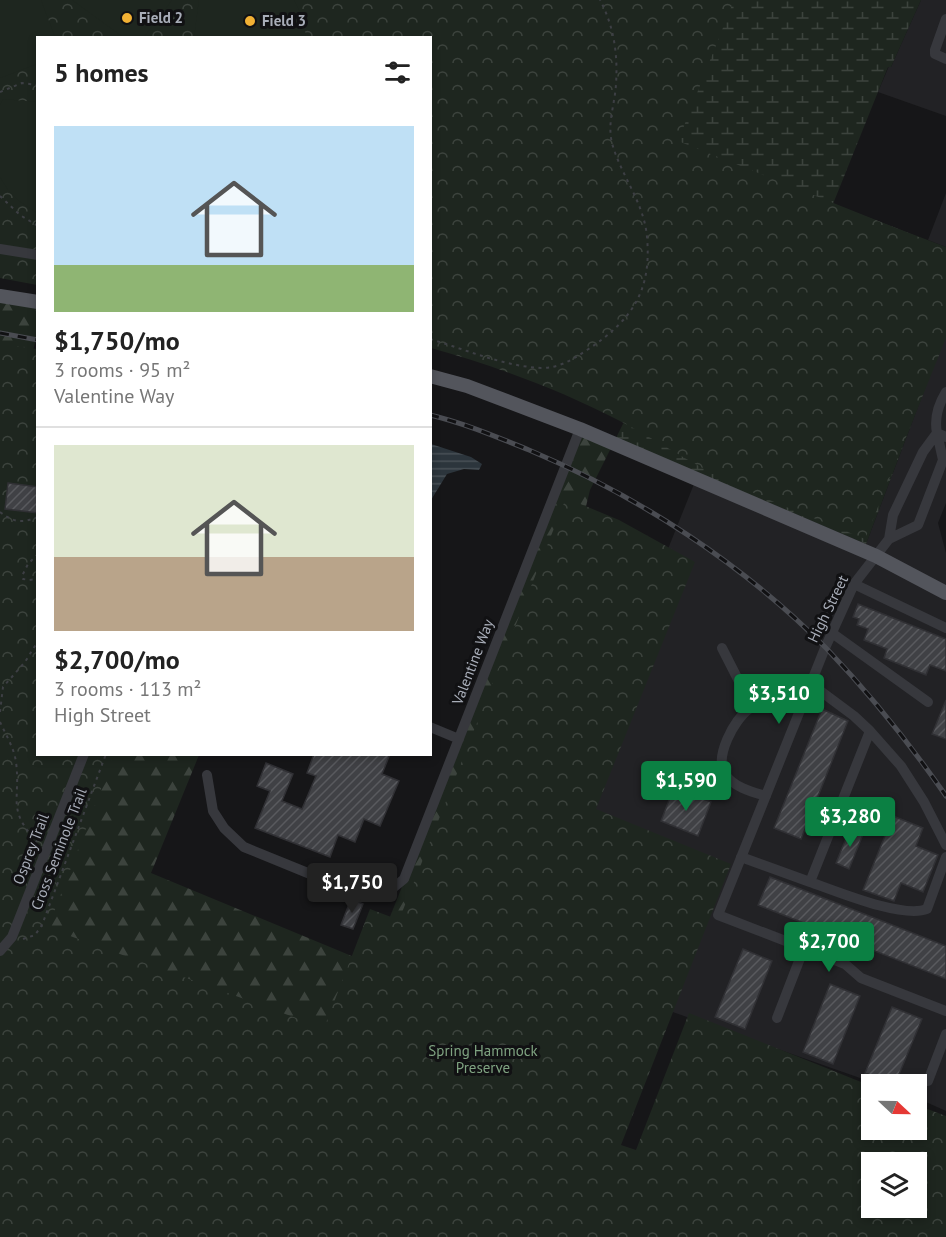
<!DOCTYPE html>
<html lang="en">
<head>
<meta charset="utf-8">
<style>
  body { margin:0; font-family:"PT Sans",sans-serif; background:#f2f2f2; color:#222; height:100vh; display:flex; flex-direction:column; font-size:22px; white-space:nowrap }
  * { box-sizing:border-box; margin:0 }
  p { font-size:20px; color:#767676 }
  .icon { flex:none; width:33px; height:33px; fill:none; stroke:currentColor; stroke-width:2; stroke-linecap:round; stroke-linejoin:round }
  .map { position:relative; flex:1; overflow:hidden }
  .panel { position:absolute; left:36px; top:36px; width:396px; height:720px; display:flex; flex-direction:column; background:#fff; border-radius:0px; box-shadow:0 3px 9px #0003 }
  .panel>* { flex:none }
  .needle { width:39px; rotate:112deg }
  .fabs { position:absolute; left:861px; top:1074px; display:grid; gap:12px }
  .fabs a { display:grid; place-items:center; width:66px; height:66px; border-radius:0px; background:#fff; box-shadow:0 3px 9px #0003; font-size:30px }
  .price { position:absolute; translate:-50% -51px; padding:0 14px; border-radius:6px; background:#0b8043; color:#fff; font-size:20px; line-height:39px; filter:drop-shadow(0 2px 3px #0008) }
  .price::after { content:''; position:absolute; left:50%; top:36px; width:18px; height:14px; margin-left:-9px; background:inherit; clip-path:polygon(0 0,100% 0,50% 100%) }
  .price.current { background:#222; color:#fff }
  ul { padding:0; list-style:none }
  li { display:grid; align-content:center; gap:12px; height:318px; padding:0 18px }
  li+li { border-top:2px solid #e0e0e0 }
  li span { display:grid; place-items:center; height:186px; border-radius:0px; color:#555 }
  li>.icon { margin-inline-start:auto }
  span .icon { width:108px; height:108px; fill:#fffc; stroke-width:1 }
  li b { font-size:26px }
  h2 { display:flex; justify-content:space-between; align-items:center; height:72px; padding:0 18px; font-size:26px }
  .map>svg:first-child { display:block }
</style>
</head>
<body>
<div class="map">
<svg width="946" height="1237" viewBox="0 0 946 1237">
  <defs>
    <pattern id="forest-firs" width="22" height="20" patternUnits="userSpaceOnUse" patternTransform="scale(1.5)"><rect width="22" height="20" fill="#1e261f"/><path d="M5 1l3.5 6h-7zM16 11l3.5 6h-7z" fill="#3c433d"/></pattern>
    <pattern id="wetland-marsh" width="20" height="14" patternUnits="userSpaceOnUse" patternTransform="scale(1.5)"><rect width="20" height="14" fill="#1e261f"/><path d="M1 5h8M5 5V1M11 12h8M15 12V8" fill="none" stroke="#3c433d"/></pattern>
    <pattern id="park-crowns" width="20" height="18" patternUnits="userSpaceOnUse" patternTransform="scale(1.5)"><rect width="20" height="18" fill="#1e261f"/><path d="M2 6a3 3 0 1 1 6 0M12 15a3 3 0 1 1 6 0" fill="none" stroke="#3c433d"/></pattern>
    <pattern id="water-rules" width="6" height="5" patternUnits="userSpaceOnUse" patternTransform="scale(1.5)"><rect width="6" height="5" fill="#2c353c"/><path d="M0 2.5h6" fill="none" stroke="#485056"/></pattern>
    <pattern id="building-hatch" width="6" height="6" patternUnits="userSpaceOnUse" patternTransform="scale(1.5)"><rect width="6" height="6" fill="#404145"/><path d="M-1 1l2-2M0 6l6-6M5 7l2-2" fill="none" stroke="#595a5e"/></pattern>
  </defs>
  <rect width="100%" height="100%" fill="#161618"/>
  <path fill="#222225" d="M921,0H946V116L878,92L889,66L891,67Z
    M946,193V247L928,240Z
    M946,333V503L938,523L946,553V586L866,544Z
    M694,484L866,556L946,599V1111L917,1098L916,1084H877L667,1010L569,796Z"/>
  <path fill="url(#forest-firs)" d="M0,301L37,308V336L7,444L38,754L199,755L151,873L371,964L465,730L579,434L611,448L590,490L441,1102L0,930Z"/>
  <path fill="url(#wetland-marsh)" d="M640,0H921L891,67H888L833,204L946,247V333L866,544L616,438L655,359Z"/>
  <path fill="url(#park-crowns)" fill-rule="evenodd" d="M0,0H734L678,141L946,248V338L865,539C812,517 757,497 706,470C676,454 648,435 618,420C558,389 495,366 431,348L430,38H38L37,285L0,278Z
    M0,344L37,349L38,754L114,755L48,928L324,1028L370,909L399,920L566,498L619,520L695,562L596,809L731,864L621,1145L636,1150L689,1013L871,1086L872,1130H916L917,1105L946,1116V1237H0ZM872,1162H916V1208H872Z"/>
  <path fill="#1e261f" d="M0,0H41L55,37L38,38L37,64L0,78Z
    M72,0H172L144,37H123Z
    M199,0H294L303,18L306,37H194Z
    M3,99L37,102V213L19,201L8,190L0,177V105Z"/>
  <path fill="url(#water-rules)" d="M431,444L471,457L482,464L479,470L464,469L447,474L431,500Z"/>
  <path fill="url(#building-hatch)" stroke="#303034" stroke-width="1.5" d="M8,483L38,487V513L5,509Z
    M858,604L946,639V671L930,665L926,675L884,658L887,649L864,640L868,629L857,625L859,619L853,617Z
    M946,700V739L932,734Z
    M822,709L848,721L801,839L774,828Z
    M314,754H390L382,774L399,781L380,826L364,819L355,842L338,835L330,857L255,828L270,791L257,786L266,763L293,774L282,801L302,809L316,776L307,773Z
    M674,787L711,802L698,836L661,821Z
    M893,816L923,828L916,846L938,855L923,892L901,883L894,901L863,890Z
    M851,826L864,832L849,869L836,863Z
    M770,877L946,946V979L758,905Z
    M351,899L363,904L353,929L341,925Z
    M743,949L772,961L745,1029L715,1017Z
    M830,984L860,996L833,1064L803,1052Z
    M892,1007L922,1019L895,1084L865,1073Z"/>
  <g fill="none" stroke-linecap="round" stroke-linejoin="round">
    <path stroke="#3d3f44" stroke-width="2" stroke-dasharray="3 4.5" stroke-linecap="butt" d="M0,92L22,83L38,85
      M0,196L20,215L38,226
      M430,339C467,350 503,366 541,368C559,368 572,360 587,350C631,321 652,292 647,237C644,202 621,176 612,143C607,123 615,104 616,84C618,55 614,26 600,0
      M0,512C15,523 21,523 38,517
      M38,554L28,564L22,576L23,579L29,580L38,579
      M0,712L3,687L25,662L38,641
      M0,722C6,735 14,748 16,762C21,801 6,808 37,842
      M23,939L35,935L42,925L106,754"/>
    <path stroke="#37383d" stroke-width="10" d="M946,19L935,50V54L946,59
      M0,249L38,255
      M946,392C938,405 934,418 937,433L946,437
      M889,539L893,515L923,452L937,433L943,460L918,525L889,539L854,584L825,648L718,915L845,964L861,978L946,1011
      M854,584L946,628
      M832,633L928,702
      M722,648L752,707
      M430,727L459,739
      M870,731L901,766L924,802L946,845
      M207,775L213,811L224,828L244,847L320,878L382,897L404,879L580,429
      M766,796C752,792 733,787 725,774C714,757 734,720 749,709C754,705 765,701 771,700C781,697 793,701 802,704
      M741,857L810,882L870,731L854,716L811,684
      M810,882C836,891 903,919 927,909L946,857
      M0,951L12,937L84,754
      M777,1018L804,948
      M928,1081L946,1034"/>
    <path stroke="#53555c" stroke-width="14" d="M0,296L38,302
      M430,376L467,386L580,429L876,556L946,593"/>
    <g stroke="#4a4c52" stroke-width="5">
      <path id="rail" d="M0,333L38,340
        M430,415C464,423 497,437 529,450C638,496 742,563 826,648C870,694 910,744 946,796"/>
    </g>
    <use href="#rail" stroke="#111113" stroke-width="3" stroke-dasharray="9" stroke-linecap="butt"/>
  </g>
  <g fill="#f2b134" stroke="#111113" stroke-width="2">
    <circle cx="127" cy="18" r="6"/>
    <circle cx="250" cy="21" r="6"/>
  </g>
  <g text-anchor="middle" stroke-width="6" stroke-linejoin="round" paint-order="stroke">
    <g font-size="15" font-weight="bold" fill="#a8adb8" stroke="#111113" text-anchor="start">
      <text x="139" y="23">Field 2</text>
      <text x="262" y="26">Field 3</text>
    </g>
    <g font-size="15" fill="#a8adb8" stroke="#111113">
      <text transform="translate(828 609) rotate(-64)" y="5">High Street</text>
      <text transform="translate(473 662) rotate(-69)" y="5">Valentine Way</text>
      <text transform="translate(31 849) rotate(-69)" y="5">Osprey Trail</text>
      <text transform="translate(59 849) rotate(-69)" y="5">Cross Seminole Trail</text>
    </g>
    <g font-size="15" fill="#7fa381" stroke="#111113">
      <text x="483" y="1056">Spring Hammock<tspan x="483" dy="17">Preserve</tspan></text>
    </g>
  </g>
</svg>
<div class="fabs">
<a><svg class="needle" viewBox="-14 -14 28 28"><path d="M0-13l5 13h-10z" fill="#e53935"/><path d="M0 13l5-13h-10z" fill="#767676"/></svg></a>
<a><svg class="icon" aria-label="layers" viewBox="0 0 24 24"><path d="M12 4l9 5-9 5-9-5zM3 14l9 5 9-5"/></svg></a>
</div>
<b class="price" style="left:779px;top:725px">$3,510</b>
<b class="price" style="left:686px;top:812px">$1,590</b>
<b class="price" style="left:850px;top:848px">$3,280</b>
<b class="price current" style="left:352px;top:914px">$1,750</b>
<b class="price" style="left:829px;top:973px">$2,700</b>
<section class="panel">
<h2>5 homes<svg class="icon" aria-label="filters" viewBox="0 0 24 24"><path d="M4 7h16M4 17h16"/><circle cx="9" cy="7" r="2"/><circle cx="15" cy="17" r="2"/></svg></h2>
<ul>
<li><span style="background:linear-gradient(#bfe0f5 75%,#8fb573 0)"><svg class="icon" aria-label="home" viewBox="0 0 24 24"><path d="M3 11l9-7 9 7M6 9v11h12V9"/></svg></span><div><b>$1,750/mo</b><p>3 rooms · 95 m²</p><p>Valentine Way</p></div></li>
<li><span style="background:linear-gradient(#dfe7d0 60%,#b9a48a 0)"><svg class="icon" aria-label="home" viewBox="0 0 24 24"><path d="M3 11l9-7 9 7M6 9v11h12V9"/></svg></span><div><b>$2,700/mo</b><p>3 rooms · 113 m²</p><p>High Street</p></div></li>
</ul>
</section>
</div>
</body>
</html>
